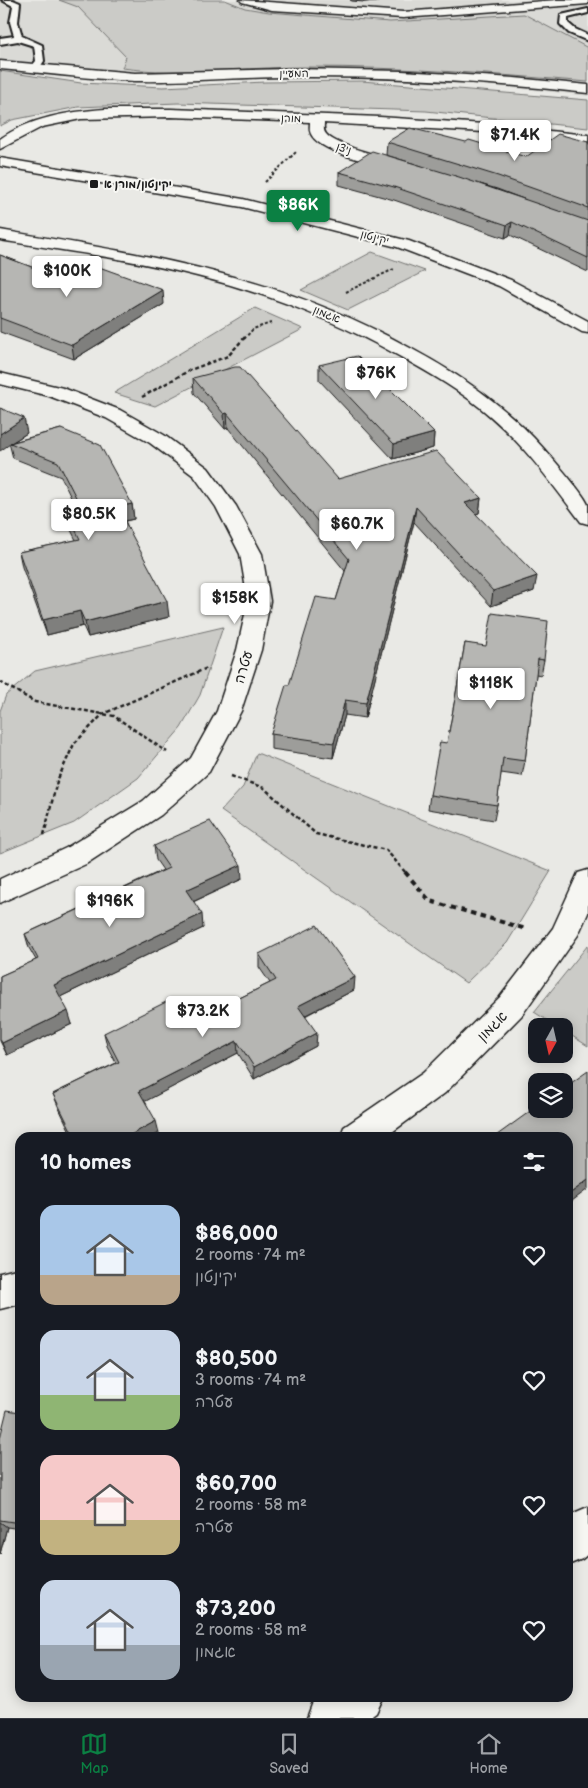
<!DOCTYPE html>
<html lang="en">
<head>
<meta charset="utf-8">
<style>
  body { margin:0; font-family:"Balsamiq Sans","Playpen Sans Hebrew",sans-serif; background:#242831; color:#f1f3f6; height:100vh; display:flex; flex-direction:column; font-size:19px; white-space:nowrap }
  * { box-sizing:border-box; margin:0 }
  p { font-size:16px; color:#9ea1a6 }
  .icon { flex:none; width:28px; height:28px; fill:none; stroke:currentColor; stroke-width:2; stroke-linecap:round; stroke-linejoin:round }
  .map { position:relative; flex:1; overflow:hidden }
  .side { position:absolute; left:15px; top:1132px; width:558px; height:570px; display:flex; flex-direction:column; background:#171b24; border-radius:15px; box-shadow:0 2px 12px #0003 }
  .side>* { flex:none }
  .needle { width:32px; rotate:188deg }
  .fabs { position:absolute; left:528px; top:1018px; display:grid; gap:10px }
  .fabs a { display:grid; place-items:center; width:45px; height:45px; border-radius:10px; background:#171b24; box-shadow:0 2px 12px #0003; font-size:25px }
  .price { position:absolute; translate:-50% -42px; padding:0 11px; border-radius:5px; background:#fff; color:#222; font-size:16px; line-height:32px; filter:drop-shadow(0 1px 2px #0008) }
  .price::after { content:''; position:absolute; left:50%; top:30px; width:15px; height:11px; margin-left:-8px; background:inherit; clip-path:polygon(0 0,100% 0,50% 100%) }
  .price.current { background:#0b8043; color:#fff }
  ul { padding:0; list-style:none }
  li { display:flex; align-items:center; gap:15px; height:125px; padding:0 25px }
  li span { display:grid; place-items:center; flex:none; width:140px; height:100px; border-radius:15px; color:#555 }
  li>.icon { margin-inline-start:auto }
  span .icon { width:60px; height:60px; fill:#fffc; stroke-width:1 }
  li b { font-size:21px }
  h2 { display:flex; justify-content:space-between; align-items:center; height:60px; padding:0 25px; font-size:21px }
  .tab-bar { display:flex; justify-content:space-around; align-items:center; height:70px; border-top:1px solid #363941; background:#171b24; font-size:14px; color:#9ea1a6 }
  .tab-bar a { display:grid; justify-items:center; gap:2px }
  .tab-bar .current { color:#0b8043 }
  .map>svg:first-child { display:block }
</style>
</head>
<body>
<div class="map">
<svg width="588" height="1718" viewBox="0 0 588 1718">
  <rect width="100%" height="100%" fill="#e9e9e5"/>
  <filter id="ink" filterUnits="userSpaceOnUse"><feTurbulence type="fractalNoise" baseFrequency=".02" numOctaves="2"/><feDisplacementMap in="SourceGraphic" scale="10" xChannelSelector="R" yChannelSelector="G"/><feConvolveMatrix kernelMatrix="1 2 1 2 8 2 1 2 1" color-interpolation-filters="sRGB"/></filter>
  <g filter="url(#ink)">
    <path fill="#dadad6" d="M0,0H588V96L495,86L354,77L261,78L171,82L85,78L0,67Z"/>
    <path fill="#cbcbc7" stroke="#747472" d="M59,0H225L245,8L269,12L390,22L524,14L588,48V82C495,74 401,67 308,67C246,67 183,76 122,68L126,57L78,7Z
      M0,71L81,83L163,87L265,82L362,81L588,100V128L426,111L178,103L78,107L12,120L0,126Z
      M372,252L425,271L348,310L301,290Z
      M255,308L303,329L155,406L114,393Z
      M223,627L200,695L181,728L138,778L74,823L0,853V711L6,695L35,671Z
      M257,753L551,871L507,943L466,983L221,811L243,787Z
      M588,945V1046L564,1031V1026H556L534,1012Z"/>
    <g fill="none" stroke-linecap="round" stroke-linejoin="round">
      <g stroke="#1c1c1c" stroke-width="4">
        <path id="service" d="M2,0H13L20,3L18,22L22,36L42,45L44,61L38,70L35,71L30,68L36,61L34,46L18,41L0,44V38L14,36L10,22L13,6Z
          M588,9V13L568,18V23L575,29L588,35V41L569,33L560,24L561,15Z"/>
      </g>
      <g stroke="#1c1c1c" stroke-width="3">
        <path id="minor" d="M240,0L403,12L557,0H588V4L403,18L272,10L242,2Z
          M0,61L135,73L290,69L402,71L514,78L588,85V93C489,82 390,76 290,77C239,77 187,82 135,81C90,79 45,73 0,69Z
          M105,109H171L380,117L484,124L588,135V143L484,132L324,123C324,127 323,131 326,134C336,147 390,158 407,163L409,166L407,169L402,170C382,165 320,154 311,134C309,130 310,126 310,122L171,117L81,119L42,127L0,149V139C31,117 68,112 105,109Z
          M0,230C148,255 279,275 412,349C462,376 506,406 544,449C552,458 586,496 588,505C588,511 588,518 588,524L581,522C553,485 526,447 490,416C463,392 431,374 399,356C336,321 267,293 197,276C132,259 66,251 0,240Z
          M0,373L63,388L120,410L164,435L208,468L236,506L262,554L270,601L261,650L241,711L209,772L161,815L86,864L0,903V879L66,848L143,801L191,758L217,711L237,650L248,601L240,554L216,507L194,476L150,443L106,418L49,396L0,384Z
          M588,870V913L578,935L522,1015L445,1093L384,1138H340L344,1127L423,1073L500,997L553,928L578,873Z
          M20,1268V1304L0,1309V1273Z"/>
      </g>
      <g stroke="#1c1c1c" stroke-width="3">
        <path id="tertiary" d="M0,158L243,199L409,241L511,280L588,321V333L582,332L499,286L397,247L242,207L0,166Z
          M588,1507V1554L582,1559L568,1565V1518L574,1513Z
          M322,1698H383L376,1713L369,1718H307L313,1702Z"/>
      </g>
      <path stroke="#1c1c1c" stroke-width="2" stroke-dasharray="3 2" stroke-linecap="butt" d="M265,182L296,152
        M346,292L394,269
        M244,339L253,329L271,323"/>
      <path stroke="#1c1c1c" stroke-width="2.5" stroke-dasharray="4 2.5" stroke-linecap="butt" d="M142,397L190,370L228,356L245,337
        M0,682L35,702L114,716L167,752
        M231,776L264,788L316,834L386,850L406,873
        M44,835L57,781L74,744L103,714L207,668"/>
      <path stroke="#1c1c1c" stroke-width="4" stroke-dasharray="5.5 4.5" stroke-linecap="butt" d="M405,872L430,901L526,929"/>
      <use href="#service" fill="#f6f6f2" fill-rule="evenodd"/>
      <use href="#minor" fill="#f6f6f2" fill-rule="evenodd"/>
      <use href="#tertiary" fill="#f6f6f2" fill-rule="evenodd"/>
    </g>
    <path fill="#9d9d9a" stroke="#1c1c1c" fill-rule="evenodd" d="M350,0H386L364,2L352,1Z
      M387,142L526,157L588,142V272L510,235L505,238L394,200L339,185V172L422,166L386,155ZM480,184L497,189L526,200Z
      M0,255L50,274L164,304L74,359L0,332Z
      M319,365L434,433L433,448L393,459L319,380Z
      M193,378L338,479L481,498L479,513L476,514L534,591L491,606L414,522L365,718L345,715L333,758L271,749V734L289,685L336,600L345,571L228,428L225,429L194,393Z
      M0,408L27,433L13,442L61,429L132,504L134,519L125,521L169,617L88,637L83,626L47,635L22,567L19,552L76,540L71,530L68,515L78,512L61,477L13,458Z
      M465,643L544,660L541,675L536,674L525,761L522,776L501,773L497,805L494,820L428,809L430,795L447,743Z
      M154,846L242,879L193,902L203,928L60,997L72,1024L7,1055L0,1041V976L36,960L29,948L25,934L163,870L156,860Z
      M259,954L354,990L305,1016L316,1046L254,1079L238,1053L145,1101L159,1133L150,1138H73L58,1106L53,1094L116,1063L107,1046L104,1033L183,1026L270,983L259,967Z
      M20,1412V1529L7,1527L0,1554V1438Z"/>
    <path fill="#7f7f7d" stroke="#1c1c1c" d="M364,0H386L364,2Z
      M512,222L510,235L505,238L507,225Z
      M163,290L164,304L74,359L72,345Z
      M227,413L228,428L225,429L224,414Z
      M24,418L27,433L11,443H10V444L0,451V434Z
      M434,433L433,448L393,459L394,444Z
      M481,498L479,513L463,518L465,503Z
      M132,504L134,519L120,522L117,507Z
      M416,507L414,522L365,718L366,703Z
      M537,576L534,591L491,606L493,591Z
      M167,601L169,617L88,637L85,622Z
      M80,611L83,626L47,635L43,620Z
      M345,700V715L333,758L334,743Z
      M241,865L242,879L188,904L186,890Z
      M202,914L203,928L58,998L54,985Z
      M355,977L354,990L298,1019V1006Z
      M68,1011L72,1024L7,1055L2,1043Z
      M317,1033L316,1046L254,1079V1067Z
      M237,1041L238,1053L142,1103L139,1091Z
      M156,1121L159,1133L150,1138H125Z
      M588,1180V1189L568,1204V1195Z
      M0,1522L7,1527L0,1554Z"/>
    <path fill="#b6b6b3" stroke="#1c1c1c" d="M410,128L466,142L469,140L526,157L558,134L588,142V208L498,176L387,142Z
      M372,151L459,177L588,221V258L512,222L507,225L394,187L339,172Z
      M0,255L50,274L77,259L163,290L72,345L0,318Z
      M357,356L434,433L394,444L319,365Z
      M235,367H240L338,479L436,451L481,498L465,503L537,576L493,591L416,507L366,703L345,700L334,743L271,734L286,685H289L316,597L336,600L349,559L227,413L224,414L193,378Z
      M0,408L24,418L0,434Z
      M61,429L100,445L132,504L117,507L167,601L85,622L80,611L43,620L19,552L80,539L68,515L83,511L58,462L10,443Z
      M492,613L548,621L544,660L538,659L525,761L503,758L497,805L430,795L440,742L447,743L465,643L486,646Z
      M210,821L241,865L186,890L202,914L54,985L68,1011L2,1043L0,1039V976L38,959L25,934L169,868L154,846Z
      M317,925L355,977L298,1006L317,1033L254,1067L237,1041L139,1091L156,1121L125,1138H75L53,1094L119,1062L104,1033L168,1001L183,1026L276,980L259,954Z
      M588,1071V1180L568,1195V1138H493L536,1107V1109H564V1088Z
      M7,1410L20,1412V1523L0,1520V1438Z"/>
  </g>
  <rect fill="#1c1c1c" stroke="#f6f6f2" stroke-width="2" x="89" y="179" width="10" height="10" rx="2.5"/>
  <g text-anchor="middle" stroke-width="4" stroke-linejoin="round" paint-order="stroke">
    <g font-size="11" fill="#1c1c1c" stroke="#f6f6f2">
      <text x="294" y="77">המעיין</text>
      <text transform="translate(291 118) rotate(2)" y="4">מורן</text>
      <text transform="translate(344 148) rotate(18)" y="4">ניצן</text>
      <text transform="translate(375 237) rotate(15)" y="4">יקינטון</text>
      <text transform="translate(327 314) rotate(22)" y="4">אגמון</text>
    </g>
    <g font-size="11" font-weight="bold" fill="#1c1c1c" stroke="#f6f6f2" text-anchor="start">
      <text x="104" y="188">יקינטון/מורן א</text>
    </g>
    <g font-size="14" fill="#1c1c1c" stroke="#f6f6f2">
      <text transform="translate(243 667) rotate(-73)" y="5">עטרה</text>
      <text transform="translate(492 1026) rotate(-45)" y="5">אגמון</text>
    </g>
  </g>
</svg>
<div class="fabs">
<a><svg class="needle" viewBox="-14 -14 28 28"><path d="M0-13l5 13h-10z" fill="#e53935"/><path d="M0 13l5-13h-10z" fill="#9ea1a6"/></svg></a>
<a><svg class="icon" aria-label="layers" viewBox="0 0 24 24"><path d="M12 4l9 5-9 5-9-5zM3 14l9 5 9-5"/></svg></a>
</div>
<b class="price" style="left:515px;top:162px">$71.4K</b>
<b class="price current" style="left:298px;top:232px">$86K</b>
<b class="price" style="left:67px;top:298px">$100K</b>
<b class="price" style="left:376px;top:400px">$76K</b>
<b class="price" style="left:89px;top:541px">$80.5K</b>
<b class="price" style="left:357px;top:551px">$60.7K</b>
<b class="price" style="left:235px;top:625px">$158K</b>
<b class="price" style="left:491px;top:710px">$118K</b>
<b class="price" style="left:110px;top:928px">$196K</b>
<b class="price" style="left:203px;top:1038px">$73.2K</b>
<section class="side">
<h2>10 homes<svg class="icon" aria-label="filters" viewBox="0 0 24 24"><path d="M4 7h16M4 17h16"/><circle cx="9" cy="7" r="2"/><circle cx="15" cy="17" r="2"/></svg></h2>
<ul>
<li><span style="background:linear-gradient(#a9c7e8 70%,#b9a48a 0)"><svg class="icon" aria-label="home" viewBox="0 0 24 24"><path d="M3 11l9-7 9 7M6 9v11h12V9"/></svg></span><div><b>$86,000</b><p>2 rooms · 74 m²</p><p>יקינטון</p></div><svg class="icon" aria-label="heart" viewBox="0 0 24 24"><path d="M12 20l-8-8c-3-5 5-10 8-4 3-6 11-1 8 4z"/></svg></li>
<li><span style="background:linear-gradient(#c9d6e8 65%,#8fb573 0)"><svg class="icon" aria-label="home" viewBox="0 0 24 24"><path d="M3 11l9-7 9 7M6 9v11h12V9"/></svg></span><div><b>$80,500</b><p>3 rooms · 74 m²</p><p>עטרה</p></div><svg class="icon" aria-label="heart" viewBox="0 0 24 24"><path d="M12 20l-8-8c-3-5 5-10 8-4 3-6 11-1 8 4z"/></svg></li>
<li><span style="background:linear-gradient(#f6c9c9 65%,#c2b280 0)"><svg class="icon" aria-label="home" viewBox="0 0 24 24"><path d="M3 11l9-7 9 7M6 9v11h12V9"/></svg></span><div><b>$60,700</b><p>2 rooms · 58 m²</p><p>עטרה</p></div><svg class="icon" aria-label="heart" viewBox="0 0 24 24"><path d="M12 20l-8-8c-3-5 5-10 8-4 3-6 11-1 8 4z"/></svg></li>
<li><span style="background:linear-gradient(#c9d6e8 65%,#9aa5b1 0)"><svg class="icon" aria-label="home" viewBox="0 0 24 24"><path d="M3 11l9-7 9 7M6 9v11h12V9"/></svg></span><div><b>$73,200</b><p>2 rooms · 58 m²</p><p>אגמון</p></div><svg class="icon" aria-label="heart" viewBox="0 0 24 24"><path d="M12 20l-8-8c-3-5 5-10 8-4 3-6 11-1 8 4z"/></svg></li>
</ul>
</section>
</div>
<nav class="tab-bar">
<a class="current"><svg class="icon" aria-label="map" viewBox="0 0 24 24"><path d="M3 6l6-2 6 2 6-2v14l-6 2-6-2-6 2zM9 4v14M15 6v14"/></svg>Map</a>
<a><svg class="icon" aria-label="saved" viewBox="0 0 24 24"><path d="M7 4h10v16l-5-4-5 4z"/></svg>Saved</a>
<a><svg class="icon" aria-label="home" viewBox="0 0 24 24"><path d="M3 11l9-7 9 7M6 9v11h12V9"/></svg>Home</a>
</nav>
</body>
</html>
